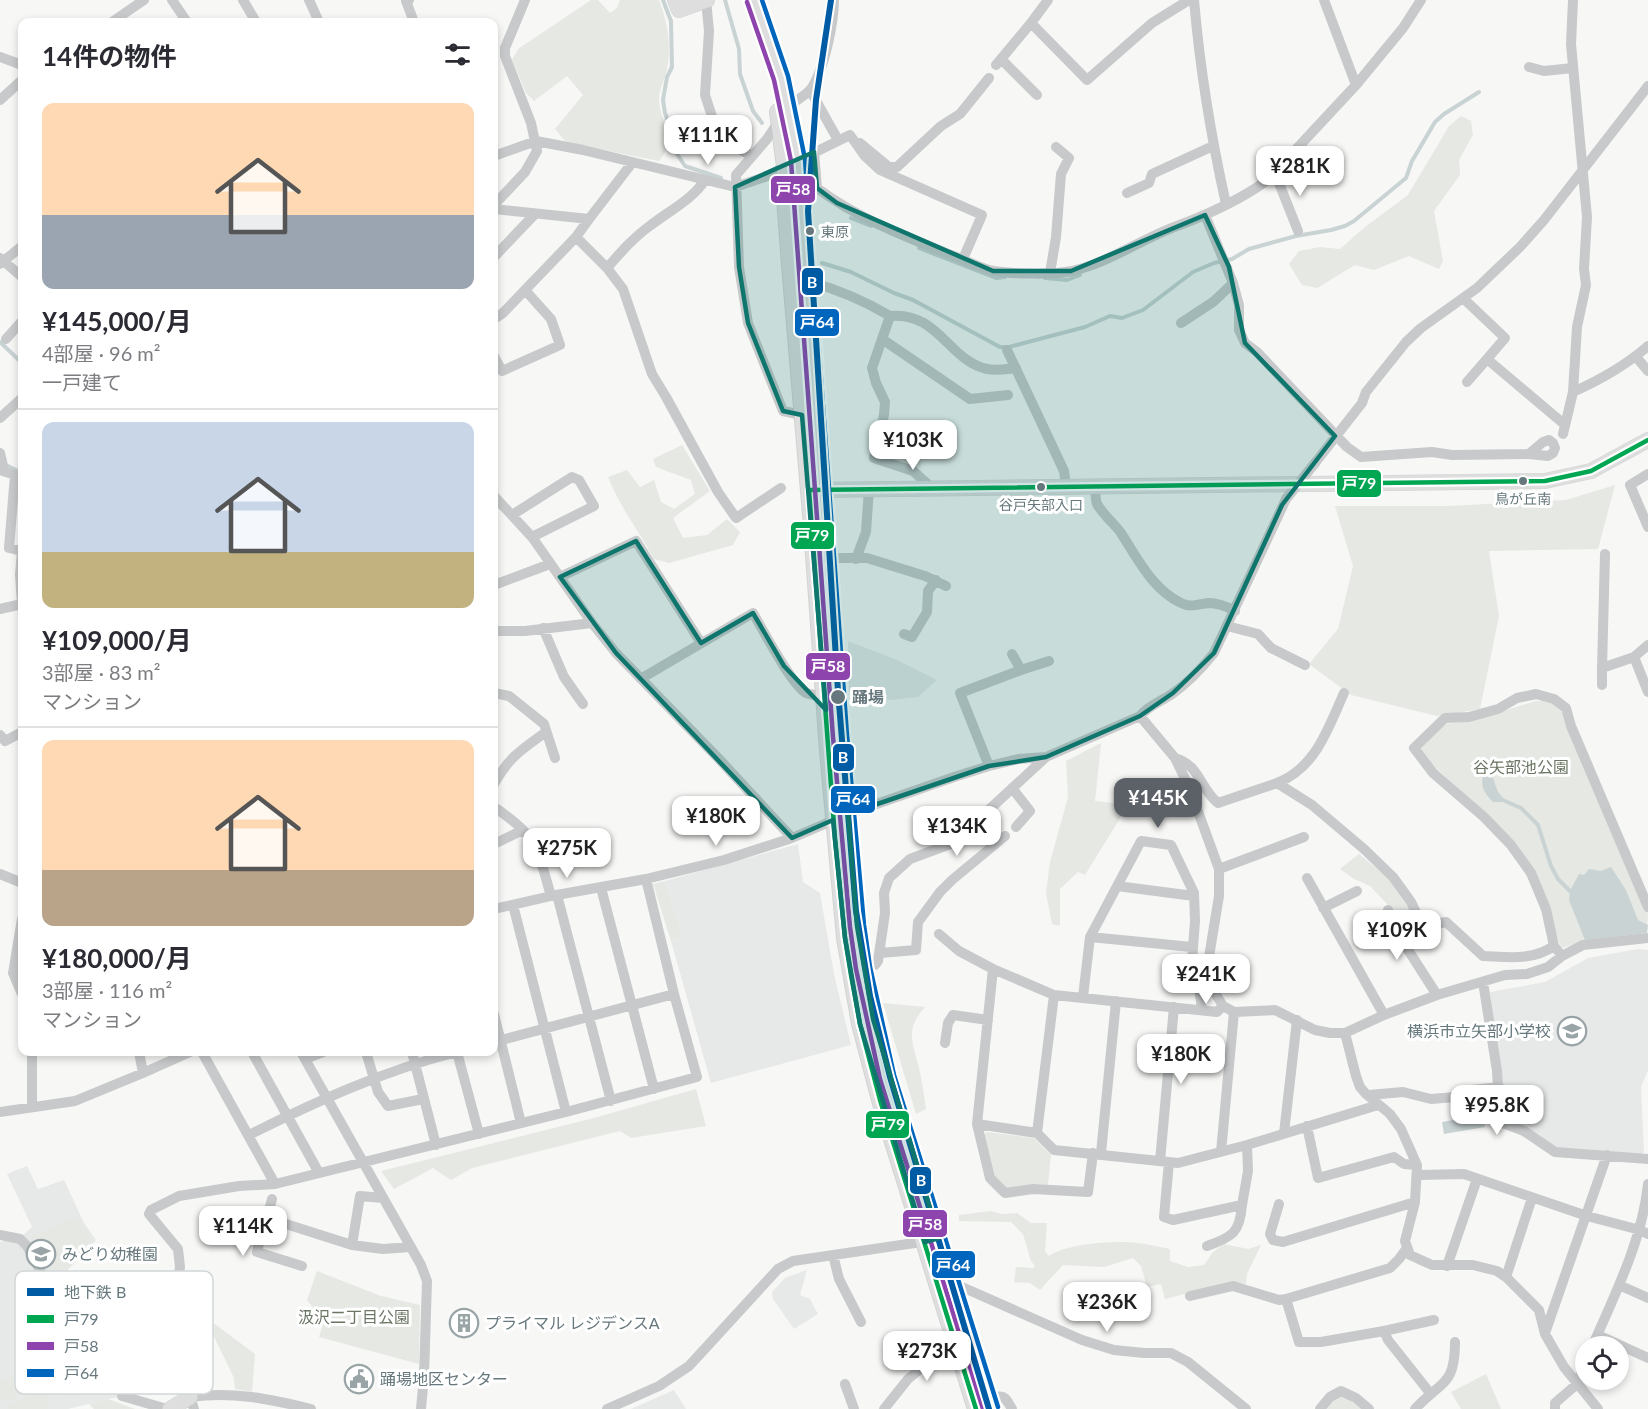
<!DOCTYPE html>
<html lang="ja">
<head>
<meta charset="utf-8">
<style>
  body { margin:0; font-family:Lato,"Noto Sans JP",sans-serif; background:#f2f2f3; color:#2b2b33; height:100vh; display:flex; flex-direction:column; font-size:22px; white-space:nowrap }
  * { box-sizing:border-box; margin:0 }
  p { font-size:20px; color:#7c7c81 }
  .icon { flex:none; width:33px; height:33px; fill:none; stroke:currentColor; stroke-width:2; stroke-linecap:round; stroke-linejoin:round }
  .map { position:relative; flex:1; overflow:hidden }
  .details { position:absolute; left:18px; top:18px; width:480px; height:1038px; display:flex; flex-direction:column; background:#fff; border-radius:12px; box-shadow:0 3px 9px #0003 }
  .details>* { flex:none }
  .fabs { position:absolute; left:1575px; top:1336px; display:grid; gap:12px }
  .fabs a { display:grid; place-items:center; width:54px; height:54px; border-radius:50%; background:#fff; box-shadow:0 3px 9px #0003; font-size:30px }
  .price { position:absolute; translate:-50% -51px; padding:0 14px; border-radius:12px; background:#fff; color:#222; font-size:20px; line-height:39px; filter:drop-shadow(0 2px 3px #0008) }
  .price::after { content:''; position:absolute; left:50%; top:36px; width:18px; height:14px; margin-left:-9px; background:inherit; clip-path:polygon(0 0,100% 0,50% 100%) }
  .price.selected { background:#5c6167; color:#fff }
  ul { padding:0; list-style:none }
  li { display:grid; align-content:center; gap:12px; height:318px; padding:0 24px }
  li+li { border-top:2px solid #e1e1e2 }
  li span { display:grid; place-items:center; height:186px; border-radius:12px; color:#555 }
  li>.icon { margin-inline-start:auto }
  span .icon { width:108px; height:108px; fill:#fffc; stroke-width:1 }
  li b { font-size:26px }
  h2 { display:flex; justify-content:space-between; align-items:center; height:72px; padding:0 24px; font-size:26px }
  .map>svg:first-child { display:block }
</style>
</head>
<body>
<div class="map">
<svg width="1648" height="1409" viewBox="0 0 1648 1409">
  <rect width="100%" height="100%" fill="#f7f7f6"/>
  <path fill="#e7e8e8" d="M848,641L895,659L937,680L918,697L890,700L849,691Z
    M798,844L803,882L820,893L834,974L851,1045L711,1083L671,941L683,937L665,881Z
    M1638,949L1648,950V1070L1641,1087L1644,1152L1641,1154L1556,1149L1504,1121L1490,992L1545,982L1588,958Z
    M27,1166L38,1189L64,1180L84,1223L96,1240L49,1290L81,1333L118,1354L151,1361L126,1395L68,1409H0V1242L22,1236L32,1227L7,1174Z
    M807,1270L800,1295L810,1299L818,1314L794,1329L773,1299L772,1292L785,1278Z
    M674,1390L686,1409H631Z"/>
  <path fill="#e6e8e4" d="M591,0H598L610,13L617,8L620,0H659C667,21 672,46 667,68C666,78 659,89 659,99C659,121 678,139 659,161L588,147L565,141L555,129L583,95L567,76L534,101L526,93L512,60L518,49Z
    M1461,116L1471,121L1473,135L1459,160L1460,175L1434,211L1443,261L1439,269L1409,256L1374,270L1355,265L1317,288L1302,285L1289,264L1299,251L1320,247L1340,249L1365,227L1408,195L1449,126Z
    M682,445L710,491L673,518L683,538L707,535L727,519L740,532L733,545L669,563L654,559C639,531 620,507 608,477L627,470L640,487L654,480L661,502L674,509L695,494L691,480L656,467L653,459Z
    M1615,485L1598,549L1489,551L1499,616L1480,709L1437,716L1351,695L1309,664L1338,629L1353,566L1335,506H1448L1566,500Z
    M1536,701H1550L1561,708L1568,729L1648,913L1647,933L1582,941L1563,948L1560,945L1535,872L1515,842L1436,768L1418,748L1446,724L1473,720Z
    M1101,743L1095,801L1122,804L1125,810L1085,875L1078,872L1060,889V926L1052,924L1046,893L1050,862L1068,797L1066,761Z
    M1359,854L1387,877L1412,913L1396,921L1389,906L1370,886L1354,879L1340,869Z
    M665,881L683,937L671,941L653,884Z
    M883,1003L925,1007C905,1029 912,1041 919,1068C922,1081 924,1096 926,1109L916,1114Z
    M696,1089L706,1126L631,1138L620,1131L472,1168L451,1180L433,1168L394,1189L381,1171L594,1118Z
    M987,1132L1034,1138L1051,1155L1048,1185L1038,1184L1006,1188L994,1175L984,1135Z
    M990,1211L1003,1214L1017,1213L1031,1223H1047L1045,1251L1049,1256C1065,1244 1116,1240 1137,1243C1148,1244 1159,1247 1170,1249V1261L1188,1267L1204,1265L1213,1252L1224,1244L1248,1249L1261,1245L1247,1274L1246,1284L1232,1282L1165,1299L1161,1284L1147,1287L1141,1266L1133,1258L1104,1267L1063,1265L1040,1290L1030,1283L1014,1282L1016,1267L1033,1268L1035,1266L1031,1261L1023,1234L1011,1222L959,1221V1215Z
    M75,1217L92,1241L57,1280L31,1236Z
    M317,1271L381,1296L420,1305L419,1364L319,1337L324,1321L307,1300Z
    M204,1316L255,1354L252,1392L235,1389L234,1378Z
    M68,1354L86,1389L69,1398L51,1362Z
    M32,1367L40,1384L4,1403L0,1395V1383Z
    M1486,1374L1501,1409H1461L1451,1392Z
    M43,1389L51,1406L46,1409H7L6,1407Z
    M1341,1394L1363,1409H1327L1332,1399Z
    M108,1399L135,1409H94L89,1404Z"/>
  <path fill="#c9d3d3" d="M1487,769L1490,770L1498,792L1505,800L1504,802H1493C1482,791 1478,781 1487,769Z
    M1611,867L1626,890L1638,920L1648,925L1647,933L1585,940L1569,900L1570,891L1579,874L1584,875L1589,869L1601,871Z
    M1483,1115L1485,1127L1444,1134L1442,1122Z"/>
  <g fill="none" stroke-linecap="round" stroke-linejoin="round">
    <path stroke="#c9d3d3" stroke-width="4" d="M663,0L671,21L672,67L667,77L663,100L665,113L670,127L673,148L685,166L721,178
      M725,0L739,49L740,74L753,111L762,123
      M1278,177C1290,170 1302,176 1314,182
      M851,218L871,226
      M919,248L996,278L1005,277
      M822,263L851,272L894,293L913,300L1000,347H1009L1085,327L1110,316L1122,318L1143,310L1193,272L1214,263L1232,259L1249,249L1296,236L1331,230L1345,226L1354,221L1406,178L1412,161L1435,122L1444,114L1479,92
      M1045,278L1067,280L1080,275
      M0,342L22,363
      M4,464L22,473
      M1505,801L1521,808L1538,825L1551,866L1558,879L1570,891"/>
    <g stroke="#d1d3d3" stroke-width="16">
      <path id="secondary" d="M675,0L679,10L707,0
        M812,490L1545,481L1591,471L1648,440
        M170,1409L190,1397"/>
    </g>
    <g stroke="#d2d3d3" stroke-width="18">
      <path id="primary" d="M754,0L781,78L798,160L840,736L857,926L863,968L873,1019L887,1077L991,1409
        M778,112L785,167V198L790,265L812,527L828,751L845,938L860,1024L880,1100L976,1409"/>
    </g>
    <path stroke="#c7c9ca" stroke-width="10" d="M172,0L187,22
      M243,0L256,22
      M309,0L319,22
      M409,0L406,1L414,22
      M706,0L709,31L705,95L719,138L752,156
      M1194,0C1200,69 1211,137 1226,204
      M1324,0L1356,85
      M112,22L144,0
      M1031,23L1087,80L1152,23L1189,0
      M0,57L22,65
      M1001,59L1037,95
      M996,65L1031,23L1048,0
      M1529,67L1544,71L1573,68
      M810,90L838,140
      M0,100L22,80
      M788,107C795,101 805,96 811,89C824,70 834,23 834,0
      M779,121L767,139L736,175L739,267L748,323L783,411L802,415
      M850,135L864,155L880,170L982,215L963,259
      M860,143L889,167H897L941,126L960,114L989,78
      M814,152L817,188C858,219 909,238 956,257C968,261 982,269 994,271C1013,274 1054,275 1072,271C1109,263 1141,239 1177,226C1207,215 1272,187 1288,158L1356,85L1403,28L1421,0
      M494,156L536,141L583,150L735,187L765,177L850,135
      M1275,173L1298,231
      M1127,193L1149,183L1152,174L1213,146
      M494,205L525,172L537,151L531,123L505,56V48L525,0
      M494,209L589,219L632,163
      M1205,215L1233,283L1239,305V330L1245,343L1257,352L1347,447L1361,457L1432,452L1452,455L1529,454L1548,456L1553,453L1555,448L1553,443L1549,440L1543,442L1529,454
      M576,237L607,268L623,289L652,374L666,397L718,492L736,518L781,488
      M494,257L535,214
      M0,258L22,277
      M0,264L22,246
      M607,268C621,252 634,237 651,225C669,211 693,199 705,180
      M1050,273L1056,237L1061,174L1069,158L1056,147
      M807,281C837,289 863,300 890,316L872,368L876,383L885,402L884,415L874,458L913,471L931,487
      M1464,299L1505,338L1487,359L1564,424
      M890,316C938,311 949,361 987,369C997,371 1006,369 1016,368
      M494,319L503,313L525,290
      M1181,323L1213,302L1233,283
      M6,339L22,321
      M882,339L970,399L1008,395
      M1007,350L1064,471L1066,486
      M494,356L502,371L560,345L551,319L525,290L576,237L589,219
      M1636,357L1648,371
      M1467,382L1487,359
      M1573,392C1600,380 1625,366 1648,346
      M0,418L22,398
      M1563,434L1573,392L1577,327L1586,285L1584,269L1587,217L1571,44L1573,0
      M0,453L4,470
      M1315,463L1362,403L1366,392L1406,342L1421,328L1477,288L1520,247L1544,220L1648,86
      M0,470L15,475L9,548L22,551L20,575L22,604
      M1648,474L1630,485L1648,527
      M1095,486C1096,492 1095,499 1097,504C1103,515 1114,523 1121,533C1137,558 1153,590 1181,603C1190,608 1199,604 1208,603C1218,603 1226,606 1235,611
      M494,496L532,537L592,623L616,653L720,760L792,838
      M512,515L572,477L579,480L594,506L532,537
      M1605,554L1602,668L1634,657
      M826,558H867L925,576L946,586
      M856,559L866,532L869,489
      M560,577L636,541L701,643
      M494,585L550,564
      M0,609L22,604
      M1227,626L1258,634L1271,648L1305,665
      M543,628L564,677L583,704
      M494,631H525L592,623
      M904,634L912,637L927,612L928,591L936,580
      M1648,645L1634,657L1648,692
      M1021,670L1049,661
      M642,678L753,613C763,630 791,684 806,693C811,695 819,695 824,696
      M1602,685V668
      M494,693L509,696L544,724L555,758
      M1140,716L1175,758L1189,787L1219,869V896L1207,969L1212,988L1223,1006L1234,1012L1275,1010L1315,1030L1330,1033H1345L1384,1015L1437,995L1505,975L1527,974L1548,967L1562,956L1583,945L1648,938
      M0,735L5,741L22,732
      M1175,758C1200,765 1200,789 1218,803L1277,783L1312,805L1364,849L1393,877L1411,902L1420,921L1426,926L1446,922L1483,956C1509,957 1532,961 1554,946
      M989,766L960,693L1021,670L1012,654
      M1277,783C1316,768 1328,728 1344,693
      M494,784C509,757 521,750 546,732
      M1012,788L1030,811L1016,827
      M494,807C538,836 537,848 551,896
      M494,844L523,830
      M1219,869L1304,837
      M0,874L22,883
      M1307,878L1384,1015
      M1117,886L1194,896
      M601,888L654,1089
      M557,895L611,1101
      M513,905L566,1112
      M1323,908L1357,891
      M494,909L551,896L646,879L724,860L792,838L848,814L954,777L989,766L1018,759L1046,757L1140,716C1149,705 1160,702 1172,694C1188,683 1202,668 1214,653L1286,499
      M1388,910L1401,939L1437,995
      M22,919L13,973L22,994
      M939,934L959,951L993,969L1054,995L1217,1012L1223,1006
      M1090,937L1192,947
      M880,953L916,950L918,922L940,892L952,880L1005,836
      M1562,956L1554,946L1546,909L1531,873L1511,845L1484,817L1433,773L1414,748L1445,718L1469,717L1487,712L1498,709L1517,698L1536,694L1554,699L1566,708L1571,726L1648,907
      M863,968L875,965L878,961L885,913L884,893L889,878L910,859L953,843L1046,757
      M993,969L977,1124L1037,1133
      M1483,982L1497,1071L1500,1122L1524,1131L1555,1152L1648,1159
      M1054,995L1037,1133L1054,1150L1178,1163L1247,1145L1378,1105
      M1083,997L1090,937L1141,841L1171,845L1194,893L1195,921L1191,974L1200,994L1202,1010
      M494,1014L521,1123
      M1345,1033L1356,1076L1360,1087L1366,1094L1390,1114L1401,1129L1417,1165L1415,1202L1405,1241L1410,1255L1432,1265H1473L1497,1271L1506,1277L1539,1310L1545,1334L1564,1367L1598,1409
      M494,1042L674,994
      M945,1043L948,1023L953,1015L988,1020
      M32,1052V1107
      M139,1052L143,1073
      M202,1052L275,1184
      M252,1052L319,1173
      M301,1052L421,1265L427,1281L424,1376L421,1409
      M366,1052L378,1092L388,1106L423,1099
      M412,1052L436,1145
      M457,1052L479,1134
      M305,1059L323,1052
      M1369,1095L1403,1092L1431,1099L1455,1097L1472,1090L1499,1087
      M0,1112L75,1101L143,1073L190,1052
      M977,1124L990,1178L1005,1193L1033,1189L1088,1192L1093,1153
      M1307,1126L1318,1178L1394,1157L1404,1164L1417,1165
      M1284,1133L1297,1020
      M249,1135C315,1102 385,1070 457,1052
      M1221,1152L1234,1012
      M1101,1153L1116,1001
      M1160,1161L1174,1007
      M1169,1162L1164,1217L1173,1220L1242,1205L1248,1171L1247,1145
      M1418,1175L1464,1174L1587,1216L1640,1230L1648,1234
      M272,1199L267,1218L352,1245L383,1249L411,1247
      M1279,1204L1270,1234L1273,1240L1283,1242L1415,1202
      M209,1214L222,1212L263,1225L257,1252L302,1266
      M0,1235L20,1239L27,1246L44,1278L68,1311L80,1325L98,1339L177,1365L182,1373L194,1409
      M352,1245L360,1196L383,1198
      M1207,1246C1233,1237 1240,1232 1242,1205
      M833,1255L839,1279L861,1322
      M1447,1266L1477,1179
      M1506,1277L1532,1198
      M1619,1285L1648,1298
      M954,1289L962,1287L1082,1340L1114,1350L1144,1353H1171L1188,1362L1246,1409
      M1190,1296L1233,1286L1279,1300L1286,1299L1390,1268L1399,1259L1407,1248
      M1286,1299L1299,1342H1321L1384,1331L1388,1340L1430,1393
      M170,1326L180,1267L178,1249L149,1214L151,1210L179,1196L239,1186L275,1184L566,1112L697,1077L674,994L646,879
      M1384,1331L1434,1320
      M1545,1333L1607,1155
      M1598,1335L1648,1358
      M1592,1347C1615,1294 1642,1241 1648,1184
      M845,1384L854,1409
      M122,1396L167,1409
      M190,1397C232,1391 270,1399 311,1409
      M988,1398C1004,1395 1004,1395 1012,1409
      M607,1409L659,1386L689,1366L778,1269L793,1261L928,1241
      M884,1409L908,1379L957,1339
      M1320,1409L1330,1397L1341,1391L1356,1398L1369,1409
      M1415,1409C1442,1380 1455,1386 1455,1342
      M1555,1409V1403L1577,1384L1586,1363"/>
    <use href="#secondary" stroke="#dedede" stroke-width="15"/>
    <use href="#primary" stroke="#dedede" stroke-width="16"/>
    <path stroke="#c7c9ca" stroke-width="10" d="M1286,499L1315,463"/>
    <g stroke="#fff" stroke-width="9">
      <path id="bus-1" d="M976,1409L880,1100L860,1024L851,975L845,938L835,839L809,490L1545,481L1591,471L1648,440"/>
    </g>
    <g stroke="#fff" stroke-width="9">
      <path id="bus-2" d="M747,2L774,80L791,161L833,737L850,927L856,969L880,1079L983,1409"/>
    </g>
    <g stroke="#fff" stroke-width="9">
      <path id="bus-3" d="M762,0L788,76L805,159L847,735L864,925L870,967L894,1075L998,1407"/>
    </g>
    <use href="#bus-1" stroke="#00a651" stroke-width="4.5"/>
    <use href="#bus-2" stroke="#8e44ad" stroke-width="4.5"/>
    <use href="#bus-3" stroke="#0065bd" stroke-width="4.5"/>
    <g stroke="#fff" stroke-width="10">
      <path id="metro-1" d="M831,0L816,100L808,211L838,691L856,911L870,996L890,1077L989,1409"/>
    </g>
    <use href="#metro-1" stroke="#005ba5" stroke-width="6"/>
  </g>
  <path fill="#0f766e" fill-opacity="0.2" stroke="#0f766e" stroke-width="4.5" stroke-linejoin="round" d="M814,152L817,188L837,203L993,271H1071L1205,215L1229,267L1245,343L1335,436L1282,505L1214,653L1173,693L1140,716L1046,757L989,766L848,814L857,926L873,1019L939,1238L925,1242L860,1024L845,938L833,820L792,838L616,653L560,577L636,541L701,643L753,613L784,666L826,710L802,415L783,411L748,323L739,267L735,187Z"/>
  <defs>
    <g id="school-ring" transform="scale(1.5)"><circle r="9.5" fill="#fff" stroke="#99a4a7" stroke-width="1.5"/><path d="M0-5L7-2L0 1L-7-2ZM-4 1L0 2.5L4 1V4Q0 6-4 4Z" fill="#99a4a7"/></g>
    <g id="building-ring" transform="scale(1.5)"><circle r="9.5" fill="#fff" stroke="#99a4a7" stroke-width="1.5"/><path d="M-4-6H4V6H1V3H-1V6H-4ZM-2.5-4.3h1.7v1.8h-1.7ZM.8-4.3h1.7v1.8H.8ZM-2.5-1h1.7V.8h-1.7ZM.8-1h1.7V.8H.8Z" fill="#99a4a7"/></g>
    <g id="civic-ring" transform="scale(1.5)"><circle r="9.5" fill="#fff" stroke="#99a4a7" stroke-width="1.5"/><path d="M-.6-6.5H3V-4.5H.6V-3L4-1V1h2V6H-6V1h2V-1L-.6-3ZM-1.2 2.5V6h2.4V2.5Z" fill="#99a4a7"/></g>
  </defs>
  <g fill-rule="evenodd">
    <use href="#school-ring" x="1572" y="1031"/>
    <use href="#school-ring" x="41" y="1254"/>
    <use href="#building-ring" x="464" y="1323"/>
    <use href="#civic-ring" x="359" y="1379"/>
  </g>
  <g fill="#66787d" stroke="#fff" stroke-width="2">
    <circle cx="810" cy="231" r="5"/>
    <circle cx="1523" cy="481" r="5"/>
    <circle cx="1041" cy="487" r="5"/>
    <circle cx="838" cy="697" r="8"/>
  </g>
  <g text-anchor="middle" stroke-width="6" stroke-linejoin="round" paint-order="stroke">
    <g font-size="14" fill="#66787d" stroke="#fff">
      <text x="821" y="237" text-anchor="start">東原</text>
      <text x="1523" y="504">鳥が丘南</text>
      <text x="1041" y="510">谷戸矢部入口</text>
    </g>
    <g font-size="16" font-weight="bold" fill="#66787d" stroke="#fff" text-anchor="start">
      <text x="852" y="703">踊場</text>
    </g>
    <g font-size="16" fill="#6b7664" stroke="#fff">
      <text x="1521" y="773">谷矢部池公園</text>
      <text x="354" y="1323">汲沢二丁目公園</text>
    </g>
    <g font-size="16" fill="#66787d" stroke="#fff" text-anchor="start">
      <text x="1551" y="1037" text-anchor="end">横浜市立矢部小学校</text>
      <text x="62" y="1260">みどり幼稚園</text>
      <text x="485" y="1329">プライマル レジデンスA</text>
      <text x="380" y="1385">踊場地区センター</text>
    </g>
  </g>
  <rect x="15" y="1271" width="198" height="123" rx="9" fill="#fff" stroke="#d1d6d8" stroke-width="1.5"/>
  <rect x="27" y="1288" width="27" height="8" fill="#005ba5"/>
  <rect x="27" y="1315" width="27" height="8" fill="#00a651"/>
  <rect x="27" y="1342" width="27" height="8" fill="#8e44ad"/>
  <rect x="27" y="1369" width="27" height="8" fill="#0065bd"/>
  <g font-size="16" fill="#66787d">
    <text x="64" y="1298">地下鉄 B</text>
    <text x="64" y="1325">戸79</text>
    <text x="64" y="1352">戸58</text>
    <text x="64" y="1379">戸64</text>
  </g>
  <g stroke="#fff" stroke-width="2">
    <rect x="770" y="175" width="46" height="29" rx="6" fill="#8e44ad"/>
    <rect x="801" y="267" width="23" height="29" rx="6" fill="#005ba5"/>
    <rect x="794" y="308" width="46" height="29" rx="6" fill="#0065bd"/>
    <rect x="1336" y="469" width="46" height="29" rx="6" fill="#00a651"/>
    <rect x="790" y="521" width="45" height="29" rx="6" fill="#00a651"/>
    <rect x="805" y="652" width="46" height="29" rx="6" fill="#8e44ad"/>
    <rect x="832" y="743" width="23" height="29" rx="6" fill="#005ba5"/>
    <rect x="830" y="785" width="46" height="29" rx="6" fill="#0065bd"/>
    <rect x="865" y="1110" width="45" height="29" rx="6" fill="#00a651"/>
    <rect x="909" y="1166" width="23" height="29" rx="6" fill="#005ba5"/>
    <rect x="902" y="1209" width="46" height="29" rx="6" fill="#8e44ad"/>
    <rect x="931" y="1250" width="45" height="29" rx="6" fill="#0065bd"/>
  </g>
  <g font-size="16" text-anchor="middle" font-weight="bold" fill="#fff">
    <text x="793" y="195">戸58</text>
    <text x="812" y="288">B</text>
    <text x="817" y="328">戸64</text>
    <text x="1359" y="489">戸79</text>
    <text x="812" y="541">戸79</text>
    <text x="828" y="672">戸58</text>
    <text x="843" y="763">B</text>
    <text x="853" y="805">戸64</text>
    <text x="888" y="1130">戸79</text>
    <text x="921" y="1186">B</text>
    <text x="925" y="1230">戸58</text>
    <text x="953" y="1271">戸64</text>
  </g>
</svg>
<div class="fabs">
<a><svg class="icon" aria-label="locate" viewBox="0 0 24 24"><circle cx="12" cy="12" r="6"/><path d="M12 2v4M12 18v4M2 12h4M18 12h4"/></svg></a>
</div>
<b class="price" style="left:708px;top:166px">¥111K</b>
<b class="price" style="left:1300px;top:197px">¥281K</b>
<b class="price" style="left:913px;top:471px">¥103K</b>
<b class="price selected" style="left:1158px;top:829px">¥145K</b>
<b class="price" style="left:716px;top:847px">¥180K</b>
<b class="price" style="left:957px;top:857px">¥134K</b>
<b class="price" style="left:567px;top:879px">¥275K</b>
<b class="price" style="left:1397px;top:961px">¥109K</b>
<b class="price" style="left:1206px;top:1005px">¥241K</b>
<b class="price" style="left:1181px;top:1085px">¥180K</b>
<b class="price" style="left:1497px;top:1136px">¥95.8K</b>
<b class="price" style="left:243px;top:1257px">¥114K</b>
<b class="price" style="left:1107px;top:1333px">¥236K</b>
<b class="price" style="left:927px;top:1382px">¥273K</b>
<section class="details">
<h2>14件の物件<svg class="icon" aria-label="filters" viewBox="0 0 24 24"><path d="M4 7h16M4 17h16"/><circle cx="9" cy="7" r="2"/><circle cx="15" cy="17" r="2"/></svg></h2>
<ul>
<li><span style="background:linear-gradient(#ffd9b3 60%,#9aa5b1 0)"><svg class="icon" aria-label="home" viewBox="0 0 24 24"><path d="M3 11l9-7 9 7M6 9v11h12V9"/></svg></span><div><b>¥145,000/月</b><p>4部屋 · 96 m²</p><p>一戸建て</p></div></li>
<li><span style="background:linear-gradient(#c9d6e8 70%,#c2b280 0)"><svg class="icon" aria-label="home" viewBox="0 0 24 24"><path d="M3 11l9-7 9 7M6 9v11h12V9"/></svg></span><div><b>¥109,000/月</b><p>3部屋 · 83 m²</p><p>マンション</p></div></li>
<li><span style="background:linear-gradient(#ffd9b3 70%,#b9a48a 0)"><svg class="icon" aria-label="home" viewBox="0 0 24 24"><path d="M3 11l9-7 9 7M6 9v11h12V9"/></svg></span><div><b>¥180,000/月</b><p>3部屋 · 116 m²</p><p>マンション</p></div></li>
</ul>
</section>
</div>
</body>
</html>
